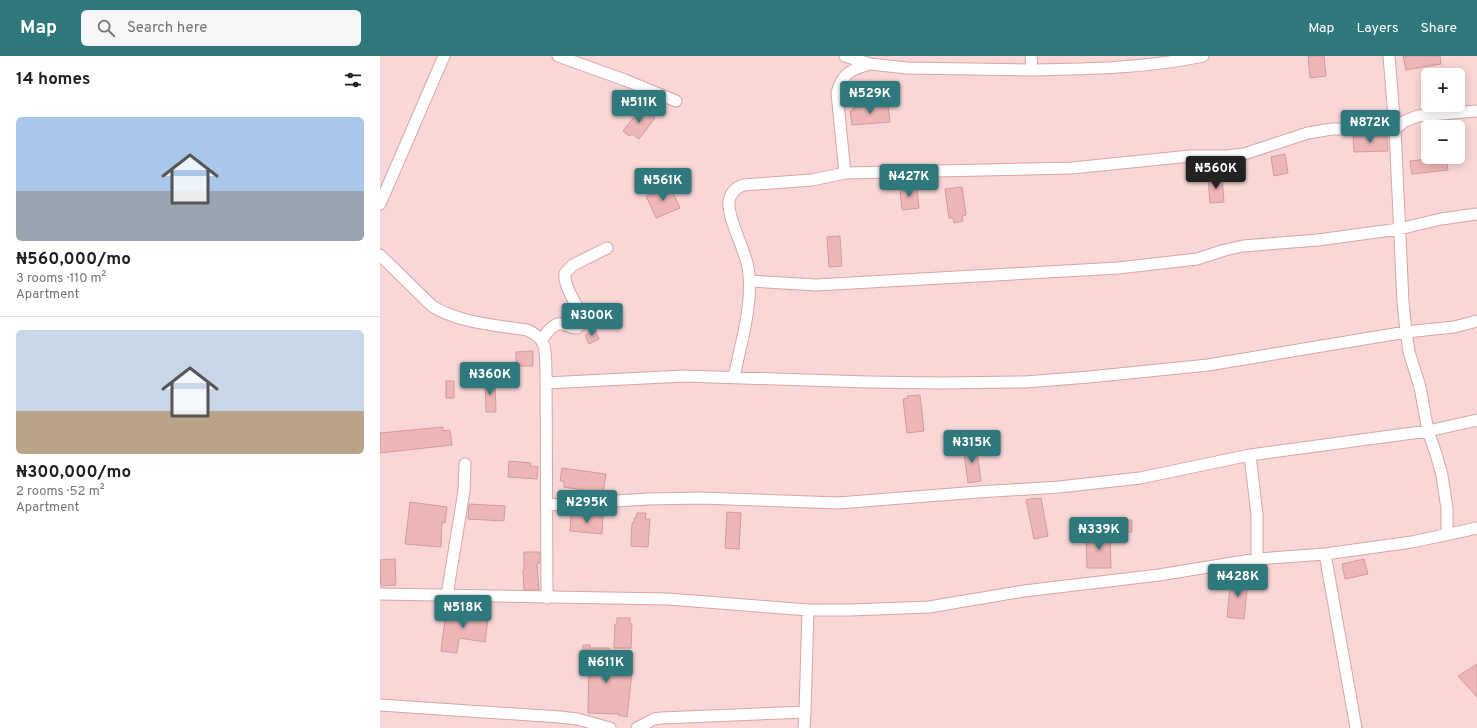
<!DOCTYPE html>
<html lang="en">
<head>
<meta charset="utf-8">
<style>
  body { margin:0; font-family:Overpass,sans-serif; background:#f6f6f6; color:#202124; height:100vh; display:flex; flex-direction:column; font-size:15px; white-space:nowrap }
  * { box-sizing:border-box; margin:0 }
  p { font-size:13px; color:#757577 }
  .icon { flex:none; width:22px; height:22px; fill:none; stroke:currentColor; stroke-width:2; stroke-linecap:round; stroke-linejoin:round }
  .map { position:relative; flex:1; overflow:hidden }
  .panel { display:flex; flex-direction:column; background:#fff; width:380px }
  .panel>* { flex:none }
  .tools { position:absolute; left:1041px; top:12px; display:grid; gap:8px }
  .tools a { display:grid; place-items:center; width:44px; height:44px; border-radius:6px; background:#fff; box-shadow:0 2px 10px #0003; font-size:20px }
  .price { position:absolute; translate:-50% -34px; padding:0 9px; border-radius:4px; background:#2f787b; color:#fff; font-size:13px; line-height:26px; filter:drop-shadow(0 1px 2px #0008) }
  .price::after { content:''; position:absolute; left:50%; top:24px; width:12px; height:9px; margin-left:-6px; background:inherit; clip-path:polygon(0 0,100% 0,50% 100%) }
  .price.selected { background:#222; color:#fff }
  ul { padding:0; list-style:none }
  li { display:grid; align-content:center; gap:8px; height:212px; padding:0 16px }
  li+li { border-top:1px solid #e0e0e0 }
  li span { display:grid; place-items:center; height:124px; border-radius:6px; color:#555 }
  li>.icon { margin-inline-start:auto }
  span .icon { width:72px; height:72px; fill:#fffc; stroke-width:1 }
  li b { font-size:17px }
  h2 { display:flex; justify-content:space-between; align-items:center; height:48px; padding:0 16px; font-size:17px }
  header { display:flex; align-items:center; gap:24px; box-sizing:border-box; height:56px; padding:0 20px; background:#2f787b; color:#fff }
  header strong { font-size:19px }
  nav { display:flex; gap:22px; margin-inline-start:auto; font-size:14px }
  .search { width:280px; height:36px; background:#f6f6f6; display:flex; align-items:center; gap:10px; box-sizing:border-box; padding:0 14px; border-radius:6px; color:#757577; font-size:15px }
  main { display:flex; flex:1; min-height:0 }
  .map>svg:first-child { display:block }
</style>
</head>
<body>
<header>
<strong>Map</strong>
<div class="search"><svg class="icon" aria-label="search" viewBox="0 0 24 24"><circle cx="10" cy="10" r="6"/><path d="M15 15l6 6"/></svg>Search here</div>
<nav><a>Map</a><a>Layers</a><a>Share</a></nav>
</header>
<main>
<section class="panel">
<h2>14 homes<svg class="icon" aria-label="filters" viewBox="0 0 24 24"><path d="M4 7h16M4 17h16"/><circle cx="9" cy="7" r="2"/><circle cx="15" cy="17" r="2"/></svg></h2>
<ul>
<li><span style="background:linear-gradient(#a9c7e8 60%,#9aa5b1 0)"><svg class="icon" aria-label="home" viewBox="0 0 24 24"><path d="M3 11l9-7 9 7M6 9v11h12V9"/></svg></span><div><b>₦560,000/mo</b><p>3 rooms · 110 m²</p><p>Apartment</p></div></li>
<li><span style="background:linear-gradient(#c9d6e8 65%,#b9a48a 0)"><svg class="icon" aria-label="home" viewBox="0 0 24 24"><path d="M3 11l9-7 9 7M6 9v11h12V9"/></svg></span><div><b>₦300,000/mo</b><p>2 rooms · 52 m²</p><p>Apartment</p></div></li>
</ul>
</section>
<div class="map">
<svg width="1097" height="672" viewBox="0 0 1097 672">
  <rect width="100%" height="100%" fill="#fad7d7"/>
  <path fill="#eeb6b7" stroke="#d19b9b" d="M928,0H944L946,20L930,22Z
    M1023,0H1060L1061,8L1026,14Z
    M508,49L510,66L472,69L470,55H473V52Z
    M261,52L275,62L259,83L252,78L249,80L243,75Z
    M973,80H1007L1008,95L974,96Z
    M905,98L908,117L894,120L891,101Z
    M1066,101L1068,114L1032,118L1030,105Z
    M842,121L844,146L830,147L828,122Z
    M290,130L300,152L276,162L266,140Z
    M532,130V133L537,132L539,152L522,154L520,134H524V131Z
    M582,131L586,159L582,160L583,165L574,167L573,162H569L565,133Z
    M460,180L462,210L449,211L447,181Z
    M215,274L219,283L209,288L205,279Z
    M153,295V310H136V296Z
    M105,323H115L116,356H106Z
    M66,325H74V342H66Z
    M540,339L544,375L527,377L523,343L528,342L527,340Z
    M63,371V375L70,374L72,389L0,397V377Z
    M596,389L601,425L588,427L583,391Z
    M129,405L151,407L150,410L158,411L157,423L128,421Z
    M182,412L226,418L223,437L184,431V425H180Z
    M655,442L656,443L661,442L668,480L654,483L646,444Z
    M30,446L67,451L65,467L62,466L61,491L25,488Z
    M89,448L125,450L124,465L88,463Z
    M347,456L361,457L359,493L345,492Z
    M257,457H266L265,463H270L268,491L251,490L252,467H254V462H256Z
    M191,458L223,460L222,478L190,475Z
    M737,464H752V476H737Z
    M730,478L731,512H707L706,479Z
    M144,496H160V507H157L159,534H144L143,514H144Z
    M15,503L16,529L1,530L0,504Z
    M984,503L988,518L965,523L962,508Z
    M851,521L868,523L864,563L847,561Z
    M93,552L103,554L101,562L108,563L105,586L79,582L77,597L61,595L66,555L92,559Z
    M237,562H250V568H252L251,592H234L235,568H237Z
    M203,589H210V592H229V613L252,616L247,661L238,659L239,658L208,657L209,609H203Z
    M1097,608V641L1078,620Z"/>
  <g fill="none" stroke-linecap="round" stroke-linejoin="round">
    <g stroke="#daa4a4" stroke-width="13">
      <path id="street" d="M178,0L245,24L296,45
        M465,0L490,8L527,12L652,14
        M651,0L652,14C709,13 767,12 823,0
        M1009,0L1015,73L1023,246L1026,276L1029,296L1040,331L1048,375L1056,398L1062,419L1067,453V478
        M490,8C472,13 462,17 457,37L465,117L692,112L810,100H847L864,98L928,77L952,73H1015L1025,65L1038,60L1097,55
        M0,148L64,0
        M0,199L52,250C79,267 116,269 147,274C168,283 165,294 166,314L167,542
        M370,225L436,229L738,212L817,203L845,194L863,190L938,184L1019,173L1061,163L1097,158
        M162,283C166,278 174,266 182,268C189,270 189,272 197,272L201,268L203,263C198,249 183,231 185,217L193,209L227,192
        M354,321C361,287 374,245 368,211C365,194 347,161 349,146C350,137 355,132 363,129L432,124L465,117
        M166,327L304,320L487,326L560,327L645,326L709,321L828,309L1026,276L1074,271L1097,265
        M870,399L877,459V503
        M167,449L269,443L321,442L458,447L598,436L679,431L760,422L870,399L1048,375L1097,364
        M945,498L976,672
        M0,538L288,543L428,554H470L549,551L644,535L779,519L877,503L945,498L1032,486L1097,472
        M67,539L84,435L85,408
        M0,649L180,661L197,663L230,672
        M257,672L274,663L281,662L425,656L428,554
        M424,672L425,656"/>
    </g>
    <use href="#street" stroke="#fff" stroke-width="11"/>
  </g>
</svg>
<div class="tools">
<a>+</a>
<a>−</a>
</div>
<b class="price" style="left:490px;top:59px">₦529K</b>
<b class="price" style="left:259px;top:68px">₦511K</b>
<b class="price" style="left:990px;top:88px">₦872K</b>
<b class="price selected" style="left:836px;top:134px">₦560K</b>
<b class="price" style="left:529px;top:142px">₦427K</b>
<b class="price" style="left:283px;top:146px">₦561K</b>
<b class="price" style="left:212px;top:281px">₦300K</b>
<b class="price" style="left:110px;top:340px">₦360K</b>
<b class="price" style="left:592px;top:408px">₦315K</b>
<b class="price" style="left:207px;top:468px">₦295K</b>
<b class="price" style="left:719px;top:495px">₦339K</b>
<b class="price" style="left:858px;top:542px">₦428K</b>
<b class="price" style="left:83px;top:573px">₦518K</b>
<b class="price" style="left:226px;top:628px">₦611K</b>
</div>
</main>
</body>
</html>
